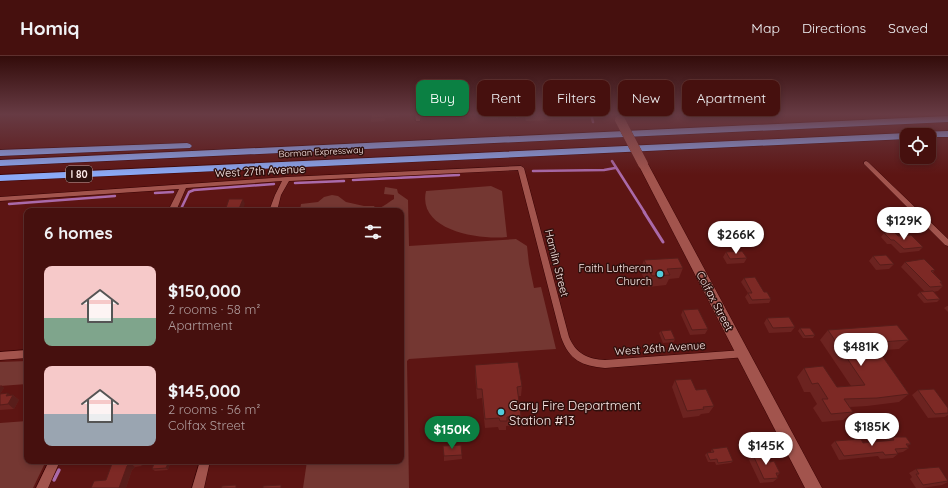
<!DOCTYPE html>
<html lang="en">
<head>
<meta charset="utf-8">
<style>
  body { margin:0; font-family:Quicksand,sans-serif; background:#4d1917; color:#f1f3f6; height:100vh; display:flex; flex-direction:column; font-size:15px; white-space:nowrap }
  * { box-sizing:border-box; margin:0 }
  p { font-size:13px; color:#b09d9e }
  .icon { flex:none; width:22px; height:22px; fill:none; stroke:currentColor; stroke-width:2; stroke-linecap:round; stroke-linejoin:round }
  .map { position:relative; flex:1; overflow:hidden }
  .sheet { position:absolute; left:24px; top:152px; width:380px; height:256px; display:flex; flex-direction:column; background:#46100e; border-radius:8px; box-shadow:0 2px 6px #0003,0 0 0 1px #5e302e }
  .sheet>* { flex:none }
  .guide { position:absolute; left:416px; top:24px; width:380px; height:36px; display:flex; gap:8px }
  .buttons { position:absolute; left:900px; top:72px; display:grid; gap:8px }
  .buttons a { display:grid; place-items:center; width:36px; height:36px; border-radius:8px; background:#46100e; box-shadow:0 2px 6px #0003,0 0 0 1px #5e302e; font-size:20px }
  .price { position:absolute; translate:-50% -34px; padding:0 9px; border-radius:14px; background:#fff; color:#222; font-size:13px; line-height:26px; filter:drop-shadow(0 1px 2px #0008) }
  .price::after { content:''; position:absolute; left:50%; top:24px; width:12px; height:9px; margin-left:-6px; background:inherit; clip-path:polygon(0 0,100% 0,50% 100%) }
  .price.active { background:#0b8043; color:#fff }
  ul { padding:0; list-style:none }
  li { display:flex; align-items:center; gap:12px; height:100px; padding:0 20px }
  li span { display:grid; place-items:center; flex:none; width:112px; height:80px; border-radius:8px; color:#555 }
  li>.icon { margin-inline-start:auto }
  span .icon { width:48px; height:48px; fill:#fffc; stroke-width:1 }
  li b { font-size:17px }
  h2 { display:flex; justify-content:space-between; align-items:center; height:48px; padding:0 20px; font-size:17px }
  .tag { padding:0 14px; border-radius:8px; background:#46100e; box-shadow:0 2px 6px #0003,0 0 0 1px #5e302e; font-size:14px; line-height:36px }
  .tag.active { background:#0b8043; color:#fff }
  header { display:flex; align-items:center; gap:24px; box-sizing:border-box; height:56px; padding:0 20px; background:#46100e; border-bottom:1px solid #5e302e }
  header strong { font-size:19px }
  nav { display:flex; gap:22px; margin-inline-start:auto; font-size:14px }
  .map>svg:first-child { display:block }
</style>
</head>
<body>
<header>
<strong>Homiq</strong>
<nav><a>Map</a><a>Directions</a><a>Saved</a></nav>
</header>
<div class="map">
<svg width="948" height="432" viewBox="0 0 948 432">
  <rect width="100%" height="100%" fill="#5d1513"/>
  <path fill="#743732" d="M524,58H604L603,62L526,65Z
    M491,130L502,135L507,181C480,184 417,175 426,135Z
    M385,131L397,133L398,137L408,144L409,190L516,183L527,190L529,208L534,232L541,231L556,293L409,303L407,305L409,432H303L307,405H401V155H339V151L300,154L301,148L318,146L324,141L332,139L338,140L346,146L364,150H374L376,153C384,151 387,147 394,143V139L384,138Z
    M27,305V328L0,330V306Z
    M27,365V405H46L33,432H0V367Z"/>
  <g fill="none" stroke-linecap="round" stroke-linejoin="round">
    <path stroke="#aa6aaa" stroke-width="2.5" d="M591,58L593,66
      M612,105L645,157
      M533,115L604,114L615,112
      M353,124L459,119
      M295,127L344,125
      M155,137L173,136
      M9,148L115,140
      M180,155L189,136L194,134L274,128"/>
    <path stroke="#aa6aaa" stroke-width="3" d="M644,156L663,186"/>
    <path stroke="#aa6aaa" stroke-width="3.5" d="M54,424L59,414"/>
    <g stroke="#390304" stroke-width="1">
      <path id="street" d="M415,58H421L420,65H416Z
        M515,58H521V61L516,62Z
        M866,105L868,106L948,183V190L945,189L864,108V106Z
        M521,110L524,112L569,281C576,298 588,303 605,304L743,294L746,295L748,298L746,301L605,312C582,310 569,304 561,281L518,114L289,125L281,139L277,155H269L275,139L282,125L186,132L176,155H168L179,133L0,145V141L287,121Z
        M27,294V302L0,304V296Z
        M49,405H60L48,432H36Z
        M200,405H210L204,432H192Z"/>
    </g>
    <g stroke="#390304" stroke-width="1">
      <path id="secondary" d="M643,105L648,108L822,432H805L638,108Z"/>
    </g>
    <g stroke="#390304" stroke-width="1">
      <path id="highway" d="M948,60V66L0,110V104Z
        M948,75V81H929V79H915L920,76Z
        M907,77L911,79H907V83L0,125V119Z
        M187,87L190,88L192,90L190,92L0,100V94Z"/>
    </g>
    <use href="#street" fill="#a2544d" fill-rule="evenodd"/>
    <use href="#secondary" fill="#a2544d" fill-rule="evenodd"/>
    <use href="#highway" fill="#8baaf7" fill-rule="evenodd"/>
    <g stroke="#390304" stroke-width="10" stroke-linecap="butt">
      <path id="secondary-bridge" d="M620,64L643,108"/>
    </g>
    <use href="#secondary-bridge" stroke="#a2544d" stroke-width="10"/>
  </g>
  <path fill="#6c2320" d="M371,58H400V61L385,62V65L371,66Z
    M482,58H498V63L483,64Z
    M884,177L898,180L923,191L919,195L900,197L891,188H887L881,181Z
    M726,196L747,202L744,207L727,208L723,201Z
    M873,200L894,208L889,213L876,214L869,205Z
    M644,204L683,212L679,222L669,223L666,229L648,231L640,214Z
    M905,206L935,214L933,216L942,226L941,227L943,230L938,235L933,236L940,243L937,246L924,247L917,239L920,236H925L901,211Z
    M744,222L764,236L771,243L769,247L749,248L745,241L748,237L741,226Z
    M947,250H948V256L944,252Z
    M683,254L708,273L705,278L690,279L681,259Z
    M767,262L795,271L791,276L769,277L764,267Z
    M800,272L815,279L813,282H803L798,275Z
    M828,274L909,284L899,293L885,294L881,298L909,338L899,346L867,350L850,351L853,356L843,364L822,366L813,352L817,348L810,336H804L797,321L804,312L837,331L851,330L820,284Z
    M661,275L675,283L674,286L663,287L659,277Z
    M475,309L522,330L521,340H518L521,360L520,369L506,370V374H499L498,371L485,372L482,342L477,343L475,319Z
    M675,324L696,334L714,350L709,357L701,358L699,360L683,362L672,331Z
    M0,329L4,332L0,338L10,339H13L19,344L14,353L0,354Z
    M918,334L948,352V359L945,361L928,362L912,339Z
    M892,381L911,388L907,390L909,392L903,396L897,397L898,398L893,402L880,403L878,400L839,404L831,389L835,385L863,387L886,385Z
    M461,389L462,403L444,405V400Z
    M712,393L733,405L731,407L716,409L715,406H708L705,399L707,397L711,396V395Z
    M754,395L764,398L780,417L777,420L778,422L773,426L760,427L749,404L751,401L750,399Z
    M113,405H144L142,410L135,411L132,414L126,432H91L106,424Z
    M171,405L168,414L155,415L152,413Z
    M916,413L948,426L942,429L922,432H916L910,423L912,421L909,417Z"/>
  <path fill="#581d1a" d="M243,143L245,148L242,155H238Z
    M1,329L4,332L0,338V331Z
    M8,337L12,340L13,339L19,344L14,353L8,348L6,340Z
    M137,405H144L142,410L137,406Z
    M169,405H171L168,414L166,412Z
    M130,407L135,411L132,414L126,432H119L127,410Z"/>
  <path fill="#7d2925" stroke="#581d1a" d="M371,58H385V61L371,62Z
    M483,58H498V59L483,60Z
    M229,143H243L238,155H225Z
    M894,176L898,180L911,179L923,191L904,193L894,184H891L884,177Z
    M742,195L747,202L730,203L726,196Z
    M886,199L894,208L880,209L873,200Z
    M678,202L683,212L667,213L670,219L652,220L644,204Z
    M924,203L935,214L931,215L942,226H940L943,230L930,231L905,206Z
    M755,221L764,236H767L771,243L752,244L748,237H752L744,222Z
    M933,235L940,243L927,244L920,236Z
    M698,253L708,273L692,274L683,254Z
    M789,261L795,271L773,272L767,262Z
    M897,269L909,284L880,286L886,293L878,294L909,338L877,342L844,343L853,356L831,358L822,343H828L818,327L812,328L804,312L823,310L837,331L865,329L828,274Z
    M800,272H810L815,279L805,280Z
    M671,274L675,283L665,284L661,275Z
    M518,306L522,330L517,331L521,360L507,361V365H500L499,362L485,363L482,333H477L475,309Z
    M691,323L696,334L706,333L714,350L703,351L704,353L687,355L675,324Z
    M934,333L948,352V357L935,358L918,334Z
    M8,337L6,340L13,339L8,348L0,349V338Z
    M892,381H906L911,388H906L909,392L895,393L898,398L885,399L883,396L844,400L835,385L861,383L863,387L894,384Z
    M461,389L462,399L444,400L443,390Z
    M727,391L733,405L718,407L717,403L710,404L707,397L714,396L712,393Z
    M762,394L764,398H767L770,406L774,405L780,417H776L778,422L764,423L753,399H756L754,395Z
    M113,405H137V406L130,407L127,410L119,432H91L94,425L106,424Z
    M155,405H169L166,412L152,413Z
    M939,411L948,425L923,429L916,418H919L916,413Z
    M236,429V432H221L222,430Z
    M281,429V432H263V430Z"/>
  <linearGradient id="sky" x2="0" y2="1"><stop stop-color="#330c0a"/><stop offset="0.49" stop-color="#673b44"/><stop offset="1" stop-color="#673b44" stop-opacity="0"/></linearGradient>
  <rect width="948" height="119" fill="url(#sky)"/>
  <g fill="#53cbda" stroke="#2f100d" stroke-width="1.5">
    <circle cx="660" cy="218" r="4"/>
    <circle cx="501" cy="356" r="4"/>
  </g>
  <g text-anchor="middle" stroke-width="3" stroke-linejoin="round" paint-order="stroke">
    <g font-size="9" fill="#fce9e7" stroke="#2f100d">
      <text transform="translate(321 96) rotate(-3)" y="3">Borman Expressway</text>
    </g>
    <rect fill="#2f100d" stroke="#bea8a6" stroke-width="1" x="66" y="110" width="26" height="16" rx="3"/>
    <g font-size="10" font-weight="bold" fill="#fce9e7">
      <text x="79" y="122">I 80</text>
    </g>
    <g font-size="11" fill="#fce9e7" stroke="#2f100d">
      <text transform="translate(260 115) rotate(-3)" y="4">West 27th Avenue</text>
      <text transform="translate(557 207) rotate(76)" y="4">Hamlin Street</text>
      <text transform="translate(715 245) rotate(62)" y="4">Colfax Street</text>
      <text transform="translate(660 292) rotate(-4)" y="4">West 26th Avenue</text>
    </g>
    <g font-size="11" fill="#fce9e7" stroke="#2f100d" text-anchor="end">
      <text x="652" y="216">Faith Lutheran<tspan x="652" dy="13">Church</tspan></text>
    </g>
    <g font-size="13" fill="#fce9e7" stroke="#2f100d" text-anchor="start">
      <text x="509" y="354">Gary Fire Department<tspan x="509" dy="15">Station #13</tspan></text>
    </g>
  </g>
</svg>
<div class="buttons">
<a><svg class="icon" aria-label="locate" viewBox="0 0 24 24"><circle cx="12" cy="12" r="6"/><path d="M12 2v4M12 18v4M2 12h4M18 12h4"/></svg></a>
</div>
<b class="price" style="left:904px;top:185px">$129K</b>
<b class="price" style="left:736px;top:199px">$266K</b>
<b class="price" style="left:861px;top:311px">$481K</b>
<b class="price" style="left:872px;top:391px">$185K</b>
<b class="price active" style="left:452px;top:394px">$150K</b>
<b class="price" style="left:766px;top:410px">$145K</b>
<div class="guide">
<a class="tag active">Buy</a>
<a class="tag">Rent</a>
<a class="tag">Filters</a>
<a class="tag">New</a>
<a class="tag">Apartment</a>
</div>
<section class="sheet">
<h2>6 homes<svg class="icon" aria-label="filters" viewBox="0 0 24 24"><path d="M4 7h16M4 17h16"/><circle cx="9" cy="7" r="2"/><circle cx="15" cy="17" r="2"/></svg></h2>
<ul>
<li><span style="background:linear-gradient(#f6c9c9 65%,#7fa58c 0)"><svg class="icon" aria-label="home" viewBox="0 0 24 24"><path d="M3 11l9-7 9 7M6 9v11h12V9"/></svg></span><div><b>$150,000</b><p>2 rooms · 58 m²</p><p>Apartment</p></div></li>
<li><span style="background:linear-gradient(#f6c9c9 60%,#9aa5b1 0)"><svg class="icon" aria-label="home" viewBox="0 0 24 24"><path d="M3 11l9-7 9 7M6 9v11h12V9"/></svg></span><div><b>$145,000</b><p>2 rooms · 56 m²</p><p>Colfax Street</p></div></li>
</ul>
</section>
</div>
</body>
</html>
